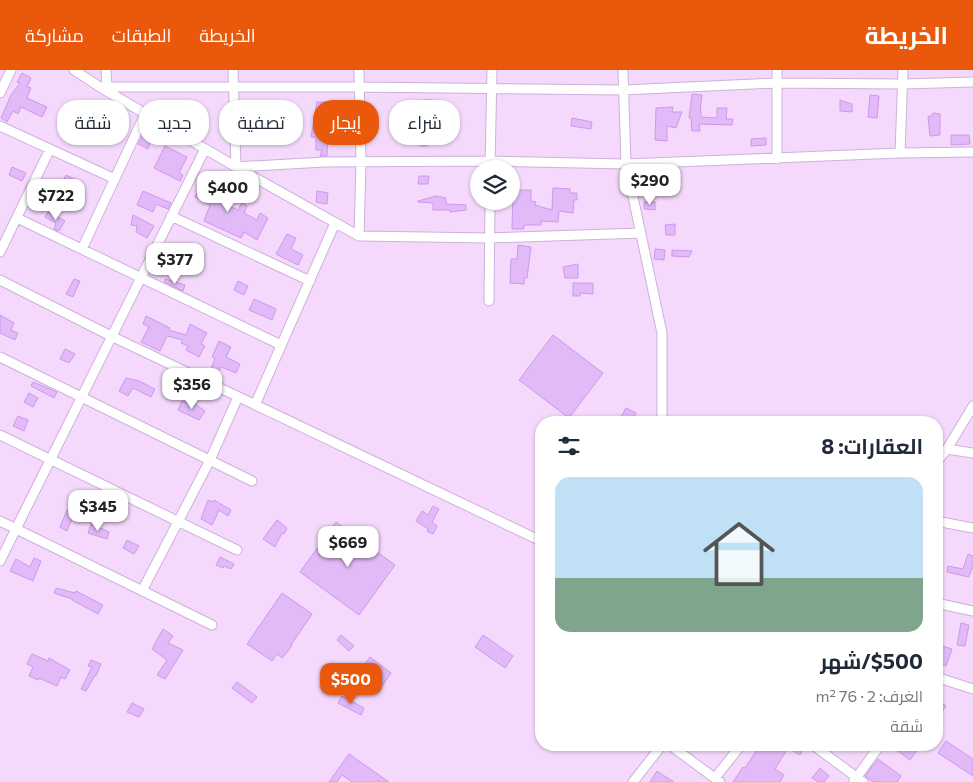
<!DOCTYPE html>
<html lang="ar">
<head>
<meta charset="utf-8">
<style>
  body { margin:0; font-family:Commissioner,Cairo,sans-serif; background:#f6f6f7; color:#1f2937; direction:rtl; height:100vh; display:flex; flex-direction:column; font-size:19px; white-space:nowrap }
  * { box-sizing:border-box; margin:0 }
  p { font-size:16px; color:#747a83 }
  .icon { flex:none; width:28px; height:28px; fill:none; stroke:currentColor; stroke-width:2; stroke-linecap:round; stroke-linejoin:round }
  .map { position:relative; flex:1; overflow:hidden; direction:ltr }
  .sheet { position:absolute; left:535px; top:346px; width:408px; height:335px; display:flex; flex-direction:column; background:#fff; border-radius:20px; box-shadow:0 1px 4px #0004; direction:rtl }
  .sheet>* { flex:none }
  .guide { position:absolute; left:15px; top:30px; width:445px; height:45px; direction:rtl; display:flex; gap:10px }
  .fabs { position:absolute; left:470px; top:90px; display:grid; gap:10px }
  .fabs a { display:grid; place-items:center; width:50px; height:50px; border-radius:50%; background:#fff; box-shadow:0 1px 4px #0004; font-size:25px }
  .price { position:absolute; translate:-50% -42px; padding:0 11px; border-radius:10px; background:#fff; color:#222; font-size:16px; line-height:32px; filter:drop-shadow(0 1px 2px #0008) }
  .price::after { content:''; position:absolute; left:50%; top:30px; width:15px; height:11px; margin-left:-8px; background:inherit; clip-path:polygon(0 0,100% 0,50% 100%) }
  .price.on { background:#ea580c; color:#fff }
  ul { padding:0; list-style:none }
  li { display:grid; align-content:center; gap:10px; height:265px; padding:0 20px }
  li+li { border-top:1px solid #e0e1e3 }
  li span { display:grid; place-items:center; height:155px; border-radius:15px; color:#555 }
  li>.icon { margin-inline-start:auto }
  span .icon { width:90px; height:90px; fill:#fffc; stroke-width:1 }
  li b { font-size:21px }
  h2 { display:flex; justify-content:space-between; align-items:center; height:60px; padding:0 20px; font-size:21px }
  .tag { padding:0 18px; border-radius:20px; background:#fff; box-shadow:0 1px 4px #0004; font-size:18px; line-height:45px }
  .tag.on { background:#ea580c; color:#fff }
  header { display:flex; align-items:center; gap:30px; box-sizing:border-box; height:70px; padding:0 25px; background:#ea580c; color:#fff }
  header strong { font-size:24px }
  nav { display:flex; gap:28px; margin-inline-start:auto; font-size:18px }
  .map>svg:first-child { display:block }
</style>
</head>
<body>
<header>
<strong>الخريطة</strong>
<nav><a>الخريطة</a><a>الطبقات</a><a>مشاركة</a></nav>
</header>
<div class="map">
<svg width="973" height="712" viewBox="0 0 973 712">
  <rect width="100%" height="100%" fill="#fbe5ff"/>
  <path fill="#f5d9fc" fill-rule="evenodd" d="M0,0H973V712H0ZM479,99H511V131H479ZM541,352H936V675H541Z"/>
  <path fill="#e1baf7" stroke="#cd98ec" d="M22,3L31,8L27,17L31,18L27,28L47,37L42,47L21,37L18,44L13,41L7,52L1,48L11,25L20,13L17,12Z
    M692,24L702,25L700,41H701V47L717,48V38H727L726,49H733L732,55L699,54L700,61H692L691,48H689Z
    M870,25L879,26L877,48L868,47Z
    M423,30H433V45H455V57H428L427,76H420L421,64H416L418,41H422Z
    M840,30L852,34V42L840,41Z
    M240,32H243L244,46H265V68L243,66V68H241Z
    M317,32H326L327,48H333L332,59H328L327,86H320L322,80H316V67H311Z
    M673,37L672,42H682L676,58L667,56V71L655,70L656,38Z
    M62,40L73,46L70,52L59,45Z
    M933,43L940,44V65L930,66L928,46H932Z
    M572,48L592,52L591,59L571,56Z
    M951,65H969L970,74L951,75Z
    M142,66L151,70L148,79L138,74Z
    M766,68V75L751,76V69Z
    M165,76L187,87L179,103L183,105L180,111L154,98Z
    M12,97L26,103L22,111L9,105Z
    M66,105L78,111L64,137L52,131Z
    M419,106H429L428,114H418Z
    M205,108L227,120L221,132L238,140L242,133L247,136L244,143L257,150L260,143L268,148L257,170L244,162L241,168L204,151L210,135L195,127Z
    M553,118L570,119V123H577V130H574L573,143L559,141L558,152L541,151V155H524V159H512L513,120H531V131L536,132L535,135L552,140Z
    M143,121L171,133L168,139L156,134L153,142L137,135Z
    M317,121L328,123L327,134L316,132Z
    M436,126L446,128V134L466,135V140L450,142V140H433V133L418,132V131Z
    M644,132H655V140L644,139Z
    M48,142L65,151L59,161L54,159L56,153L45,147Z
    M133,145L154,156L147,168L136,162L137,156L131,155Z
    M675,154V165H666L665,155Z
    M287,164L296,168L291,179L303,185L298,195L276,184Z
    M518,175L531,177L527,208H524V214L510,213L511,189H517Z
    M655,179L665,180L664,190L654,189Z
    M672,180L692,181L689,187L672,186Z
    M181,186L191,190L186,201L174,196Z
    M578,194V208H565L563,197Z
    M74,209L80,211L73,227L66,224Z
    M165,209L185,215L183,221L164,212Z
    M238,211L248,216L244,225L234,220Z
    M573,213H593V224L580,223V226H573Z
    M254,229L276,239L272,250L249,240Z
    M0,245L14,253L11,260L18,263L15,270L0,263Z
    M146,246L170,258L169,260L186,265L190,254L207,263L201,274L205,276L199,287L186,280L188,276L181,273L183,270L167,266L160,281L141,272L149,257L143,254Z
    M553,265L603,303L569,348L519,310Z
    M219,271L231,277L226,287L240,294L236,303L221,297L217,305L210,302L215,288L212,287Z
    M65,279L75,284L69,293L60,289Z
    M126,308L139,311L155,319L151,327L133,318L128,326L119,321Z
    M33,312L57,322L54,328L31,316Z
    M29,323L38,328L33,337L24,332Z
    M182,331L194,336L195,334L205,341L199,350L178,340Z
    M626,338L636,343L631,352H618Z
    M18,346L28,350L24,361L13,356Z
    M208,430L213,432L214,430L231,440L228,446L219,440L212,455L201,449Z
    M433,436L439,439L432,452L437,456L433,464L427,461L428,459L416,451L422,441L428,445Z
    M67,440L77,444L75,450L72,449L67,461L60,457Z
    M277,450L287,458L284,464L282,463L275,477L263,469Z
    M336,452L395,495L359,545L300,502Z
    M91,454L109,462L107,469L88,463Z
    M127,470L139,476L134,484L123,478Z
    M968,484L973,486V499L972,498L969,507L947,502L948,496L963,499Z
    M220,487L234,494L231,499L224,496L223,498L216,495Z
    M34,488L41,491L33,511L10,501L16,489L30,497Z
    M56,518L75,523L76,521L103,535L98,544L72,530V529L54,523Z
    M282,523L312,544L291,575L292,576L282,588L277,584L272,591L247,574Z
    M961,553L969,555L965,576L957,575Z
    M163,559L173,566L168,573L183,580L165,609L157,605L167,590L152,579Z
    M341,565L354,576L349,581L337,570Z
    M483,565L513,586L505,598L475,577Z
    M936,574L952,579L946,596L936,592Z
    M32,584L48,591L49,588L70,600L65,609L61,607L57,616L39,608L38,610L29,606L33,597L27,594Z
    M370,587L391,603L382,616L360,600Z
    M91,590L101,594L96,606L95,605L86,621L81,619L92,597L88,596Z
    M237,612L257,627L252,633L232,618Z
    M342,626L364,638L361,645L338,633Z
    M936,629L946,636L936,650Z
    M132,633L144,639L139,647L127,642Z
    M946,671L973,689V706L938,683Z
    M760,675H805L800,685L788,678L775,699L784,705L780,712H733L743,697L745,698Z
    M890,675H921L910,690Z
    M349,684L389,712H352L342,705L337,712H329Z
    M878,689L901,706L897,712H873L865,706Z
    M820,698L829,706L824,712H818L812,708Z
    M657,701L663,705L674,712H650Z"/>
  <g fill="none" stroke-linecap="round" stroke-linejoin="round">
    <g stroke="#cdb1d9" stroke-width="11">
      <path id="street" d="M74,0L100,17L236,97L359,166L489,168L641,163
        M106,0L107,18
        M233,0L236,97L324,92L490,91L626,94L900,83L973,82
        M359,0L361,92L359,166
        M623,0L626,94L662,263V352
        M777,0V89
        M100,17H359L623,20L777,13L903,14L973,12
        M0,23L11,0
        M0,56L115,109
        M900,83L903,0
        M490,99L492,0
        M171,146L310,211
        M17,148L281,275
        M82,179L145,44
        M0,182L50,79
        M0,210L111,266L541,471
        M489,231L490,131
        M0,287L252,411
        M255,335L335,153
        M0,365L237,480
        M947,379L973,383
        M936,393L947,379L973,336
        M0,451L212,555
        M936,451L973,458
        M0,491L205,79
        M142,521L210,390L238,327
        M936,533L973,541
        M936,607L973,619
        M670,675L720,712
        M813,675L863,712
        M715,708L741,675
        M854,711L880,675
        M633,712L662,675"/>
    </g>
    <use href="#street" stroke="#fff" stroke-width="9"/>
  </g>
</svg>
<div class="fabs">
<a><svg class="icon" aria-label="layers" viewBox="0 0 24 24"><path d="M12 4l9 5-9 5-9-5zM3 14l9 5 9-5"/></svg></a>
</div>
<b class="price" style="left:650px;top:136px">$290</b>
<b class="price" style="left:228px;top:143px">$400</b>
<b class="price" style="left:56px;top:151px">$722</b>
<b class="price" style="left:175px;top:215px">$377</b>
<b class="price" style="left:192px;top:340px">$356</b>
<b class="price" style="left:98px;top:462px">$345</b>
<b class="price" style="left:348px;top:498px">$669</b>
<b class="price on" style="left:351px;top:635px">$500</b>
<div class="guide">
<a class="tag">شراء</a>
<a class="tag on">إيجار</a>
<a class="tag">تصفية</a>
<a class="tag">جديد</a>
<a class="tag">شقة</a>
</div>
<section class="sheet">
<h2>العقارات: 8<svg class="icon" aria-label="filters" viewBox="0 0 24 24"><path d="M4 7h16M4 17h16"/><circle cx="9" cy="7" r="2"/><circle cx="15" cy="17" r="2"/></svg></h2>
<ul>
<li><span style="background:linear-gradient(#bfe0f5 65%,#7fa58c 0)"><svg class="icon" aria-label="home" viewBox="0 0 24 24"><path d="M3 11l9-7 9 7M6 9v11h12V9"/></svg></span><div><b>$500/شهر</b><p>الغرف: 2 · 76 m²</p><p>شقة</p></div></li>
</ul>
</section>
</div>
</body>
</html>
